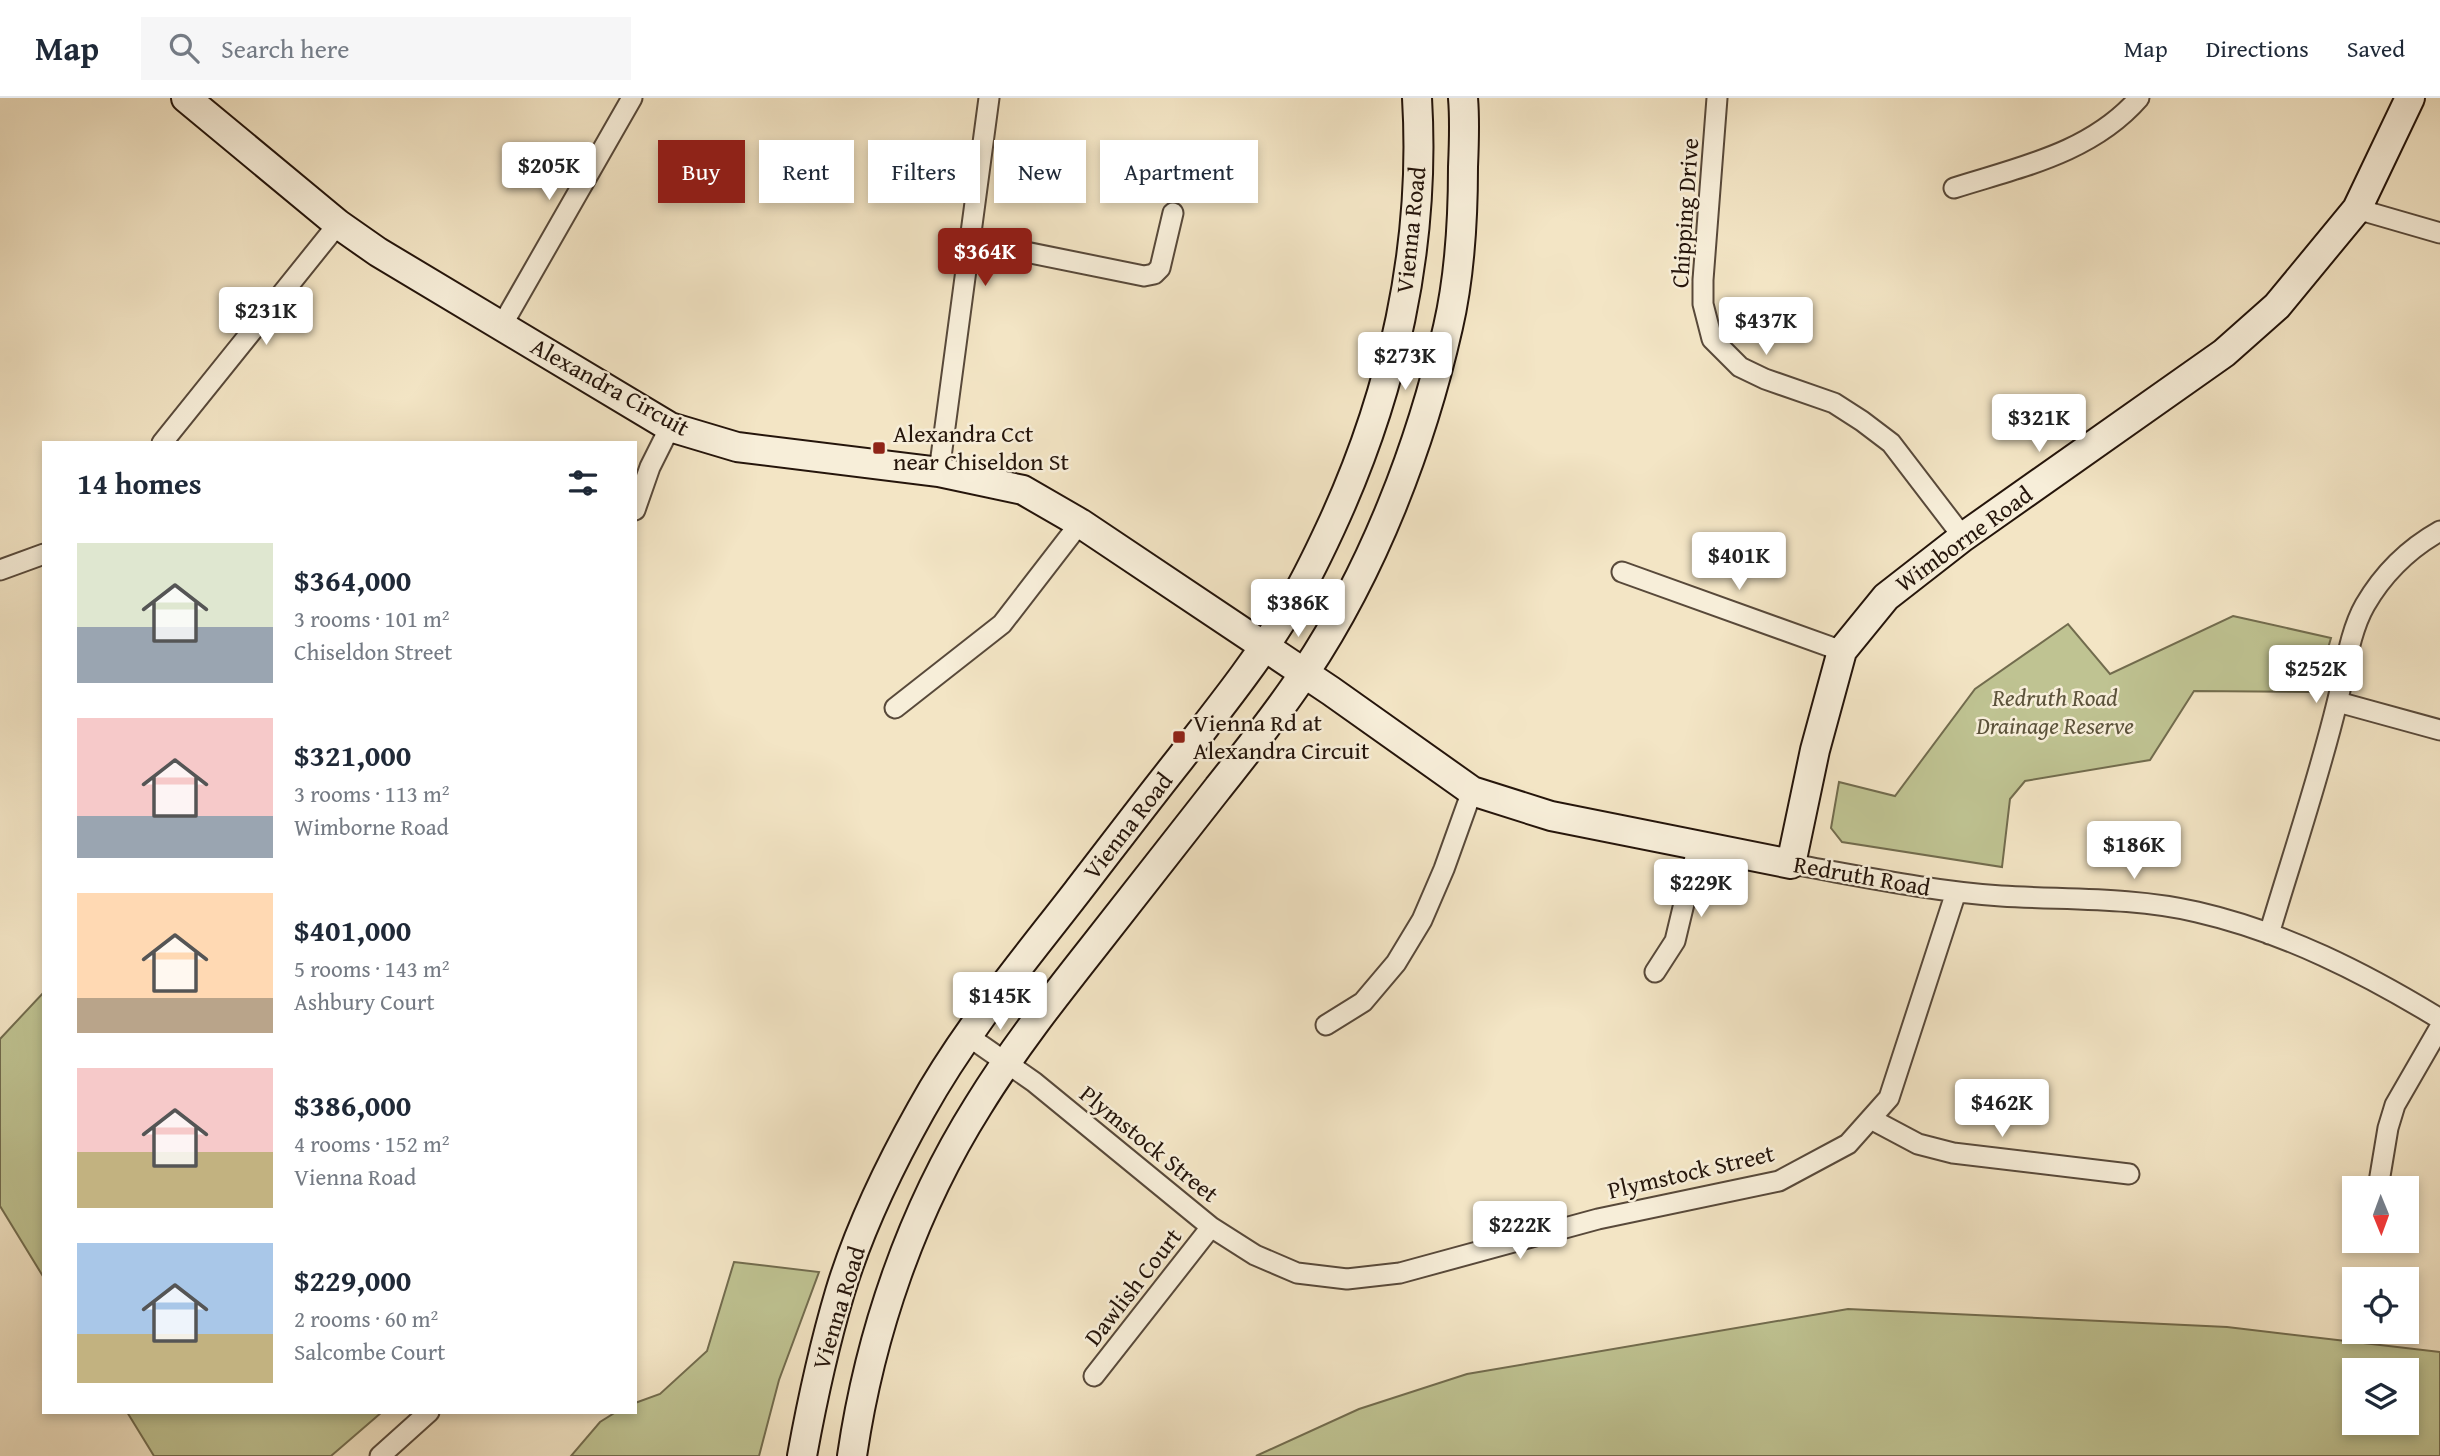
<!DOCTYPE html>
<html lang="en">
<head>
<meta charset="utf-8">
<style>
  body { margin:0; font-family:"Gentium Book Plus",serif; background:#f6f6f7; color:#1f2937; height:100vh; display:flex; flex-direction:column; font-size:26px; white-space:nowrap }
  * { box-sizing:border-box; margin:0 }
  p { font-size:23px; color:#747a83 }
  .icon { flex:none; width:38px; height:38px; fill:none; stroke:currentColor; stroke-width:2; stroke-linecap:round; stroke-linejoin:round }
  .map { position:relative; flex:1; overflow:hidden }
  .drawer { position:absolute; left:42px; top:343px; width:595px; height:973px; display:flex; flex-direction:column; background:#fff; border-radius:0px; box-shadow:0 4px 10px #0003 }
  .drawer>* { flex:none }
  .hud { position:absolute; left:658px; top:42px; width:665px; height:63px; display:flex; gap:14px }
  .needle { width:46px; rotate:179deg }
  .tools { position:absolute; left:2342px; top:1078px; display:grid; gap:14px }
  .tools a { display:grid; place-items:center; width:77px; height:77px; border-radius:0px; background:#fff; box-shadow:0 4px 10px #0003; font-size:35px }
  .price { position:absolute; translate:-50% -60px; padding:0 16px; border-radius:7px; background:#fff; color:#222; font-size:23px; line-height:46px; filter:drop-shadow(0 2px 4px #0008) }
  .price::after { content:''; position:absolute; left:50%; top:42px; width:21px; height:16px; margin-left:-10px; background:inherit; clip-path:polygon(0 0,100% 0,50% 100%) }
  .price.current { background:#8f2418; color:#fff }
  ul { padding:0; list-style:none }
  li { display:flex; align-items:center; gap:21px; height:175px; padding:0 35px }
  li span { display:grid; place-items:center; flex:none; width:196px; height:140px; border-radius:0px; color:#555 }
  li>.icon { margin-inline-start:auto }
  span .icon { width:84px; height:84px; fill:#fffc; stroke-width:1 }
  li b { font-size:30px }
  h2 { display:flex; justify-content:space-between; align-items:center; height:84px; padding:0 35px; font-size:30px }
  .chip { padding:0 24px; border-radius:0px; background:#fff; box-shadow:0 4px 10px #0003; font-size:24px; line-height:63px }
  .chip.current { background:#8f2418; color:#fff }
  header { display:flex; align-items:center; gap:42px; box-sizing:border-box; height:98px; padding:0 35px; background:#fff; border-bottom:2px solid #e0e1e3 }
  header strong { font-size:33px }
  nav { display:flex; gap:38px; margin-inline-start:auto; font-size:24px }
  .search { width:490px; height:63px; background:#f6f6f7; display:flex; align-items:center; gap:18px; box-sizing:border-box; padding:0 24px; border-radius:0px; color:#747a83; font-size:26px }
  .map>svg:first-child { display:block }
</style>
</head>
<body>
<header>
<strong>Map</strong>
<div class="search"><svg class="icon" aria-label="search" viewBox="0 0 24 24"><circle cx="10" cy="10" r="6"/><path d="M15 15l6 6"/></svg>Search here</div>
<nav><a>Map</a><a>Directions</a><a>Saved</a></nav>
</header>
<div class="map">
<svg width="2440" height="1358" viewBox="0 0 2440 1358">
  <rect width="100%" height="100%" fill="#f3e5c5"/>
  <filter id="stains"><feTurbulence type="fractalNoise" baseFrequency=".00286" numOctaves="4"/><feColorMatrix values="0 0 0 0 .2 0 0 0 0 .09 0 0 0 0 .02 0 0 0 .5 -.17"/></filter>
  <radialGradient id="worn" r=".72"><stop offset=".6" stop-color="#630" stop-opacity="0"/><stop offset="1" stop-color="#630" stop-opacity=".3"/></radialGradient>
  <path fill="#bfc392" stroke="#726c4e" stroke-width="2" fill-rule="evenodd" d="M2233,518L2331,540L2315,594L2194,593L2150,662L2025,683L2010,701L2002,769L1842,744L1831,730L1839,684L1895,698L1975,591L2068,526L2110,576Z
    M44,894V1180L0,1108V941Z
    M734,1164L819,1174L779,1282L759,1358H571L600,1324L616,1314H635V1305L660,1296L707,1253Z
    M1848,1211L2227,1229L2440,1254V1358H1256L1359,1311L1467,1276ZM2406,1272V1325H2354V1272Z
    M127,1314H382L331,1358H154Z"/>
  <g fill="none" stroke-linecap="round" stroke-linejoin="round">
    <g stroke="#58493a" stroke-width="23">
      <path id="street" d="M1717,0L1703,182V206L1712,241L1740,269L1765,281L1834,305L1862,323L1891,345L1963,439
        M1954,90C2020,69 2091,55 2139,0
        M2357,111L2440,135
        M971,143L1144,178L1154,176L1160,170L1173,115
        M501,229L632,0
        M162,345L338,126
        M939,374L989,0
        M635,412L650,369L670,329
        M0,472L44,456
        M1622,474L1842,553
        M2338,604L2440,632
        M895,610L1002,526L1080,425
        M1791,766C1860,778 1930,793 2001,798C2067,802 2133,799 2197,814C2284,834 2365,875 2440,921
        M2269,836C2292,759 2318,683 2337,605C2345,574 2349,535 2365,507C2383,476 2408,451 2440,433
        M1655,874L1675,843L1698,747
        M1326,927L1363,904L1396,865L1422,822L1444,771L1472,693
        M968,938L1034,984L1211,1129L1255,1157L1297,1175L1347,1181L1400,1175L1598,1121L1779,1083L1848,1046L1889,1000L1956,794
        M1871,1021L1918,1046L1953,1055L2129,1076
        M2378,1090L2388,1030L2395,1007L2440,929
        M1094,1278L1211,1129
        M380,1358L429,1314"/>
    </g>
    <g stroke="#25150b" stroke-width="32">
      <path id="secondary" d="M186,0L338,126L378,154L670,329L737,349L939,374L1023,392L1080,425L1331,593L1472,693L1551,718L1791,766L1815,652L1842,553L1886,499L1963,439L2224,255L2277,208L2357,111L2410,0
        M802,1358C812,1303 824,1248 840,1194C859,1131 889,1069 921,1012C964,934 1022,865 1077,794C1111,750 1145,705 1180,661C1217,613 1256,565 1288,512C1304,486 1317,459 1330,431C1393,296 1426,149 1417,0
        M852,1358C870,1235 912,1113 978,1008C1013,951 1054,899 1095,847C1136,794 1177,742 1218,690C1248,652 1279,614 1305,574C1373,472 1421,348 1448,229C1460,177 1463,122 1463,69C1464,46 1465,23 1463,0"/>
    </g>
    <use href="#street" stroke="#f7eed9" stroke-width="19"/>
    <use href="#secondary" stroke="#f7eed9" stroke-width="28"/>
  </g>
  <g fill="#8f2418" stroke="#f7eed9" stroke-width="2.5">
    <rect x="872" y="343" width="14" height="14" rx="3.5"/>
    <rect x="1172" y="632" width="14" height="14" rx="3.5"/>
  </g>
  <g text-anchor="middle" stroke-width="5" stroke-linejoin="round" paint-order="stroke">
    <g font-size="24" fill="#25150b" stroke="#f7eed9">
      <text transform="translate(1685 115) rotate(-86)" y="8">Chipping Drive</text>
      <text transform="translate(1411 132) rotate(-84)" y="8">Vienna Road</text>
      <text transform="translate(610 289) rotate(29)" y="8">Alexandra Circuit</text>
      <text transform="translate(1964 441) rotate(-36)" y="8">Wimborne Road</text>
      <text transform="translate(1128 728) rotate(-52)" y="8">Vienna Road</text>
      <text transform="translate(1862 778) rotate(10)" y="8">Redruth Road</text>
      <text transform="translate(1149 1046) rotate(39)" y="8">Plymstock Street</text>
      <text transform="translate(1691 1074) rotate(-13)" y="8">Plymstock Street</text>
      <text transform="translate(1133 1189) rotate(-52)" y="8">Dawlish Court</text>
      <text transform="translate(839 1210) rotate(-73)" y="8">Vienna Road</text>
    </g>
    <g font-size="24" fill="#25150b" stroke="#f7eed9" text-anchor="start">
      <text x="893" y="344">Alexandra Cct<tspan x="893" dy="28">near Chiseldon St</tspan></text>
      <text x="1193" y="633">Vienna Rd at<tspan x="1193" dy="28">Alexandra Circuit</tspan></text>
    </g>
    <g font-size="24" font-style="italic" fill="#5b523a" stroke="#f7eed9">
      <text x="2055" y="608">Redruth Road<tspan x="2055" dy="28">Drainage Reserve</tspan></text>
    </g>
  </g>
  <rect width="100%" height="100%" filter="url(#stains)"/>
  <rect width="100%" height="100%" fill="url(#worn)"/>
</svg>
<div class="tools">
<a><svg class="needle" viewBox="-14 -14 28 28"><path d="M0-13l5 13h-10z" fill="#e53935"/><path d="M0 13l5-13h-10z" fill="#747a83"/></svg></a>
<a><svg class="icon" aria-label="locate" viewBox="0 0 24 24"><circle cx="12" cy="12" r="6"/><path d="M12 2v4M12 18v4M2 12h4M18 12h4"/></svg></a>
<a><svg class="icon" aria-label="layers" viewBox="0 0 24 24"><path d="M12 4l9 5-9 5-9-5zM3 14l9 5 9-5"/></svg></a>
</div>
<b class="price" style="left:549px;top:104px">$205K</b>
<b class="price current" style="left:985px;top:190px">$364K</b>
<b class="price" style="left:266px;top:249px">$231K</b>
<b class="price" style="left:1766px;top:259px">$437K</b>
<b class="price" style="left:1405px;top:294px">$273K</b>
<b class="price" style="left:2039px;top:356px">$321K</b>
<b class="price" style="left:1739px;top:494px">$401K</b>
<b class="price" style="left:1298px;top:541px">$386K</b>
<b class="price" style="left:2316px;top:607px">$252K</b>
<b class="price" style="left:2134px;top:783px">$186K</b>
<b class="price" style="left:1701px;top:821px">$229K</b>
<b class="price" style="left:1000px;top:934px">$145K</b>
<b class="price" style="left:2002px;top:1041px">$462K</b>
<b class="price" style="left:1520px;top:1163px">$222K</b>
<div class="hud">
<a class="chip current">Buy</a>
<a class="chip">Rent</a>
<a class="chip">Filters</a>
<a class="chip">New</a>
<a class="chip">Apartment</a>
</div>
<section class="drawer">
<h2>14 homes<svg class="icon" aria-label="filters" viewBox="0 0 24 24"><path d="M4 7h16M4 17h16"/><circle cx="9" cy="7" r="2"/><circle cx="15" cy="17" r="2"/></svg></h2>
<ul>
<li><span style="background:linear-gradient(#dfe7d0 60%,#9aa5b1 0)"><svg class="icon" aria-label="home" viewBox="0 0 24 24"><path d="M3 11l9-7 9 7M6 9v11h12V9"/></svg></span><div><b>$364,000</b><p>3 rooms · 101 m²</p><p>Chiseldon Street</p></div></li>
<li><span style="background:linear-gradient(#f6c9c9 70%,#9aa5b1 0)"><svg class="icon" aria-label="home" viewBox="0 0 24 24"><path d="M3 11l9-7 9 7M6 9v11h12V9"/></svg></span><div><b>$321,000</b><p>3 rooms · 113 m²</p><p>Wimborne Road</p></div></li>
<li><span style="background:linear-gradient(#ffd9b3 75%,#b9a48a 0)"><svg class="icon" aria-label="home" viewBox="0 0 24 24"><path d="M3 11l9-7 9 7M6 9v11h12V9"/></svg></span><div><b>$401,000</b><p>5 rooms · 143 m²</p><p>Ashbury Court</p></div></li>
<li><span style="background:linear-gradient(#f6c9c9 60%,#c2b280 0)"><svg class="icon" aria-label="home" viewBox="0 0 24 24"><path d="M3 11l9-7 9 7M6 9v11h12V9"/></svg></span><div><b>$386,000</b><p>4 rooms · 152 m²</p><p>Vienna Road</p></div></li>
<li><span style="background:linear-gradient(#a9c7e8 65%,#c2b280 0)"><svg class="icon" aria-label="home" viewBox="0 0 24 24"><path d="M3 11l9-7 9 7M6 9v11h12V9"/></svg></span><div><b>$229,000</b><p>2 rooms · 60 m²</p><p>Salcombe Court</p></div></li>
</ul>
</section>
</div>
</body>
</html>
